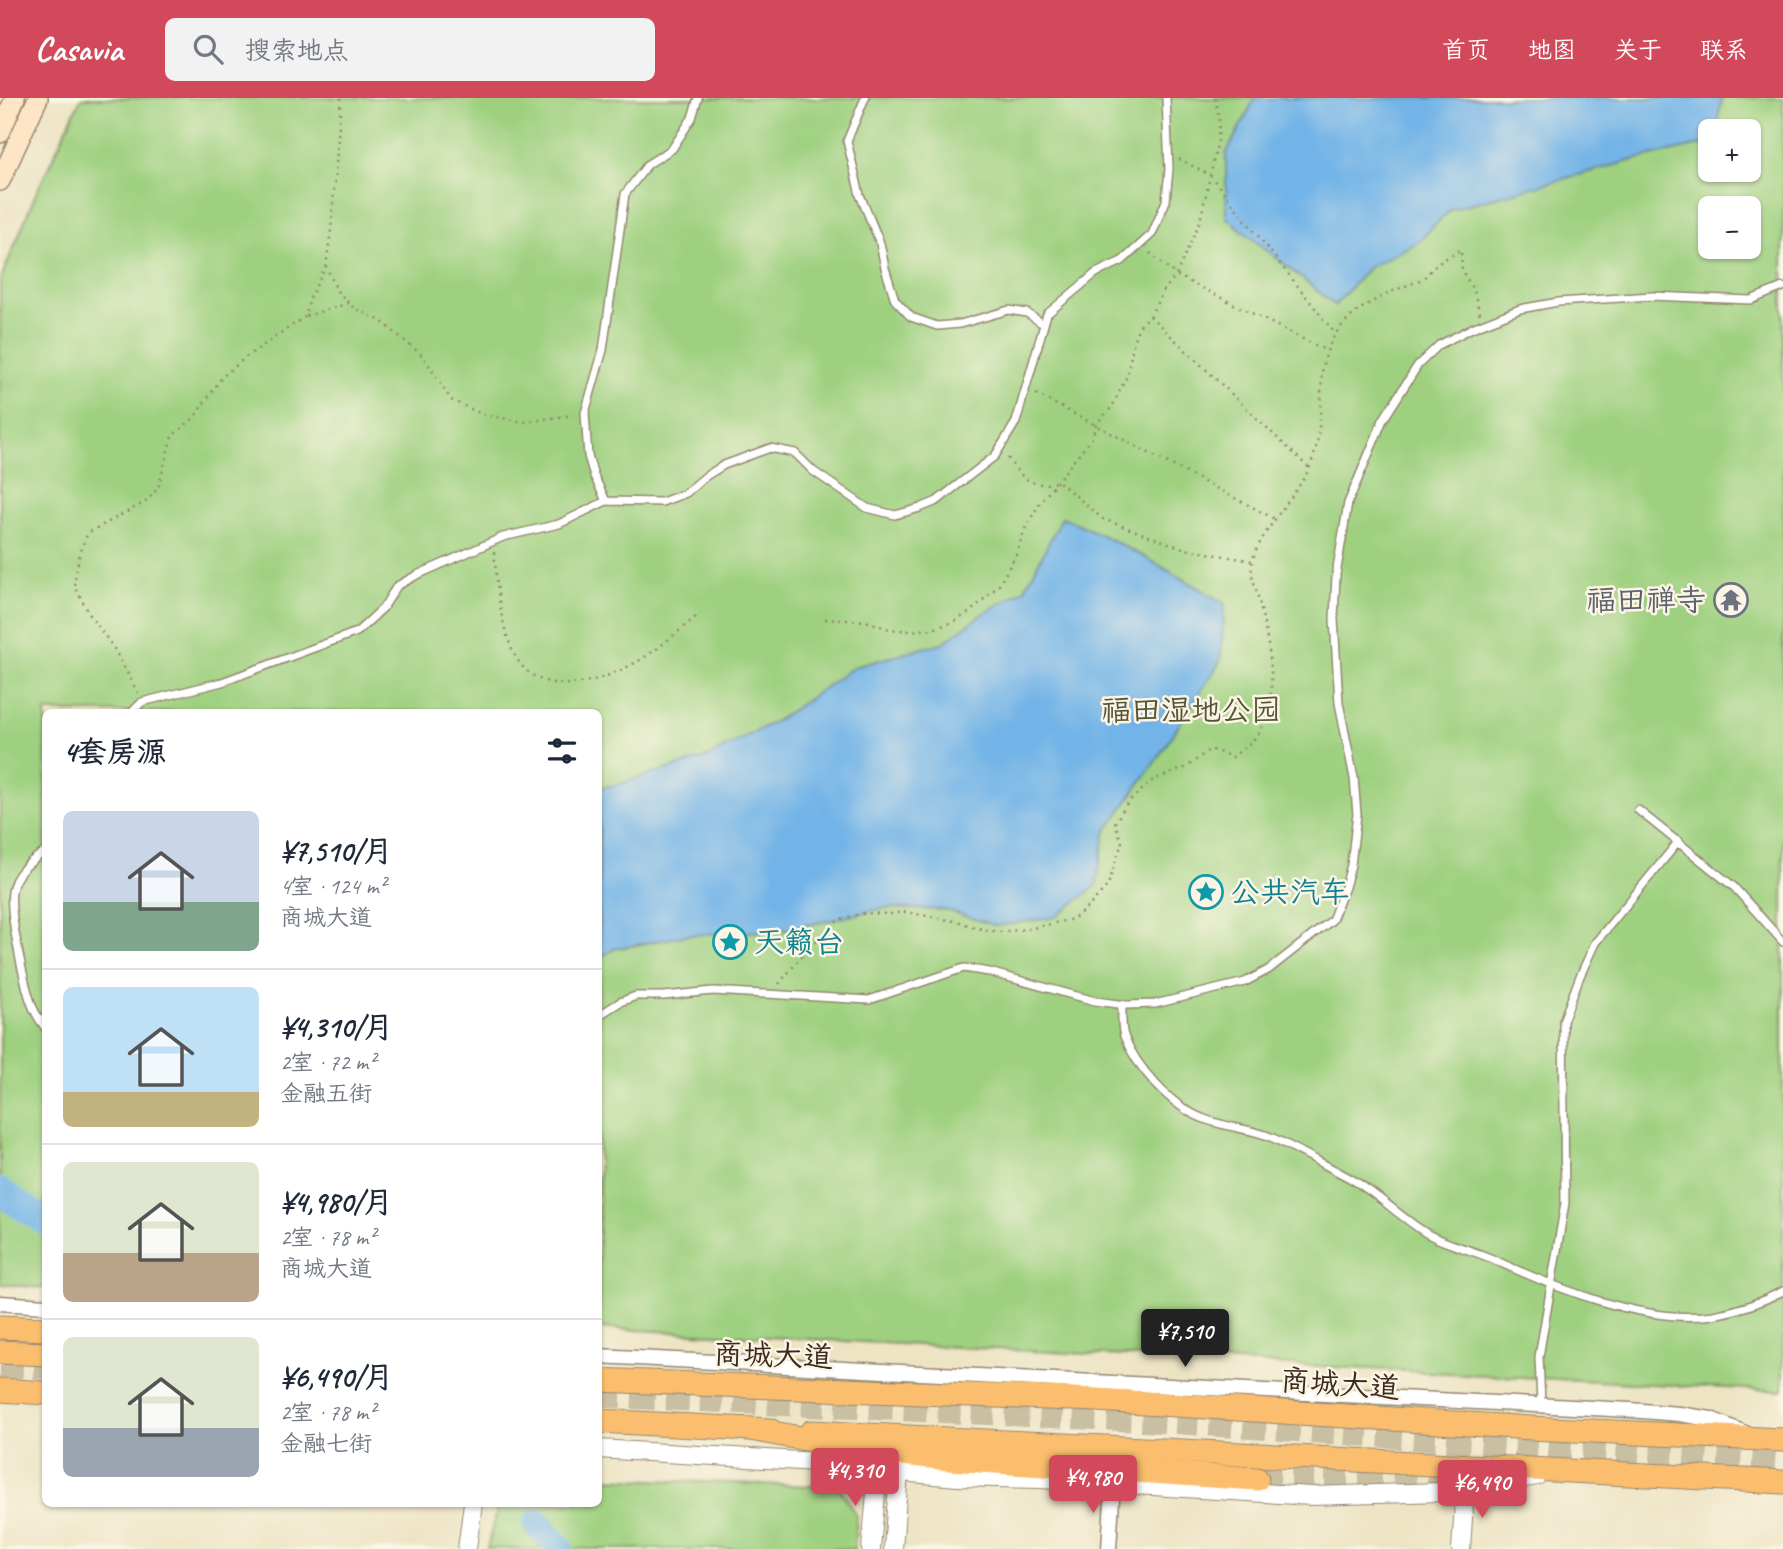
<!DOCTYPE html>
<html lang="zh">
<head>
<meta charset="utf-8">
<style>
  body { margin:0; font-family:Caveat,"LXGW WenKai TC",sans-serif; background:#f2f2f3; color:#1f2937; height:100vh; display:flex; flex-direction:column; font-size:26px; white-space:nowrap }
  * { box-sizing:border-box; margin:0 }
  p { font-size:23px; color:#747a83 }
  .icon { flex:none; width:38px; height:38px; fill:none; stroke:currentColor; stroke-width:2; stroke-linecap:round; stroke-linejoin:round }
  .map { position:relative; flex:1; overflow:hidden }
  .details { position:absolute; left:42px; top:611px; width:560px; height:798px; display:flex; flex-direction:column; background:#fff; border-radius:10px; box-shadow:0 2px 5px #0004 }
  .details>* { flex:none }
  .fabs { position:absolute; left:1698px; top:21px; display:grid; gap:14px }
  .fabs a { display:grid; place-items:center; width:63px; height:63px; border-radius:10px; background:#fff; box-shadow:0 2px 5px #0004; font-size:35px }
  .price { position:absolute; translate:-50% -60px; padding:0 16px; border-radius:7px; background:#d1495b; color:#fff; font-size:23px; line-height:46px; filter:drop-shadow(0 2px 4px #0008) }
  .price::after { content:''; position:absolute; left:50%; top:42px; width:21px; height:16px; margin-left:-10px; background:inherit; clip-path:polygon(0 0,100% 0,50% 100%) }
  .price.active { background:#222; color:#fff }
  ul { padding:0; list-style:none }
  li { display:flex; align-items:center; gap:21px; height:175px; padding:0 21px }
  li+li { border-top:2px solid #e0e1e3 }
  li span { display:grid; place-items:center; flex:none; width:196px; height:140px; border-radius:10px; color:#555 }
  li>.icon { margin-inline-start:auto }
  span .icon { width:84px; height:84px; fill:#fffc; stroke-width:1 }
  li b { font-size:30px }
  h2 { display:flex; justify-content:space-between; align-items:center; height:84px; padding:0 21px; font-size:30px }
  header { display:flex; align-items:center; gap:42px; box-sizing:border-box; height:98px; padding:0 35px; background:#d1495b; color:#fff }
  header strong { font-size:33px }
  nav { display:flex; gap:38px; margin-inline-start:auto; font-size:24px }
  .search { width:490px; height:63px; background:#f2f2f3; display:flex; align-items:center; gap:18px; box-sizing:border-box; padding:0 24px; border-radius:10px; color:#747a83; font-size:26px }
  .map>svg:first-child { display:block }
</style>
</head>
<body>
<header>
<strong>Casavia</strong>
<div class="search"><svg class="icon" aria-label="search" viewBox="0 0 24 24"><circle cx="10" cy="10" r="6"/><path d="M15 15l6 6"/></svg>搜索地点</div>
<nav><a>首页</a><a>地图</a><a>关于</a><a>联系</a></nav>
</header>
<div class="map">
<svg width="1783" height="1451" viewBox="0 0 1783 1451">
  <rect width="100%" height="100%" fill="#fcf5e5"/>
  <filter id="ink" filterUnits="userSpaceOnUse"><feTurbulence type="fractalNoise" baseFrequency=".0143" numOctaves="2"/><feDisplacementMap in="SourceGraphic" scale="14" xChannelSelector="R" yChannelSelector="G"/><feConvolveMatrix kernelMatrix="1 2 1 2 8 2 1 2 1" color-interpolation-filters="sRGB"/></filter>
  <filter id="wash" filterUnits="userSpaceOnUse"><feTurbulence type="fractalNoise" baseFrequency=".00686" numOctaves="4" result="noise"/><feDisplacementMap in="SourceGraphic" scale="28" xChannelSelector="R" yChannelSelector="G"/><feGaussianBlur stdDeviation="1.57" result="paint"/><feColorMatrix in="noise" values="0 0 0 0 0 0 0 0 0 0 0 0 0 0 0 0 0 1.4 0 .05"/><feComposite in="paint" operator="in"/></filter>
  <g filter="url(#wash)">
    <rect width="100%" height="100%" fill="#ede4c4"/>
    <path fill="#9ed07f" stroke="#6c7d4e" stroke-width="2" fill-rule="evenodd" d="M81,0H1783V1293L599,1230L598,614H46L45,1190L0,1186V183L34,100ZM1710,33H1748V72H1710ZM1710,110H1748V149H1710Z
      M599,1380L839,1389L857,1418L854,1451H487L499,1405H598Z"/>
    <path fill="#72b4e7" stroke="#566f82" stroke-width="2" d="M1255,0H1722L1716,33H1710V45L1637,61L1451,111L1418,144L1369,169L1335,207L1226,119V56Z
      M1062,419C1119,443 1172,474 1225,506L1220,564L1157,661L1105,735L1096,788L1056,819L997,828L946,812L885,810L785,832L688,837L614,851L599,860V690L619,686L708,659L781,620L854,569L942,545L987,513L1025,491Z"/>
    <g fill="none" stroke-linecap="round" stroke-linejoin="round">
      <path stroke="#72b4e7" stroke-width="28" d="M0,1094L46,1124
        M537,1425L560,1451"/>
    </g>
  </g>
  <g filter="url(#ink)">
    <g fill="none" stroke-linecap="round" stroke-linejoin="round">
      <path stroke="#c9bfa3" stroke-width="23" stroke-dasharray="23 11" stroke-linecap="butt" d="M0,1268L46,1270
        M598,1298L1153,1323L1783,1365
        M1257,1381C1334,1386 1409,1384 1485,1376"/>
      <g stroke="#948771" stroke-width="10">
        <path id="service" d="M865,0L847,43L860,97L880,145L885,170L895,202L911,219L937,228L960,226L1009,212L1027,215L1043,226
          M606,403L594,378L588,358L585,315L603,252L625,96L648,66L672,51L692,20L698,0
          M132,614L142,604L222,584L357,534L383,510L397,488L417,477L503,439L559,426L606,403L662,404L686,395L706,378L724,367L770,350L795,355L813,373L867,410L895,417L920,410L937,403L951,392L995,358L1016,324L1047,216L1096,175L1122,163L1152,136L1166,103L1169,71L1166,0
          M1638,712L1734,789L1783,844
          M46,753C31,763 14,775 12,794C9,815 24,886 32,907C35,916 41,924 46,931
          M1122,906C1122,916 1121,929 1124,938C1136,969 1171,1008 1202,1020C1225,1030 1251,1030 1273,1040C1297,1051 1321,1065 1344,1077C1374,1092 1397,1117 1426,1135C1445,1146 1469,1151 1490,1160C1551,1188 1645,1227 1713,1217C1736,1213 1762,1204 1783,1193
          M598,918L620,904L636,898H664L713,893L869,902L964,870L989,874L1095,903L1127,907L1155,906L1245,884L1268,872L1332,822L1345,789L1351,767L1357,716L1354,680L1339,605L1334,521L1336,477L1348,405L1383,322L1418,267L1439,247L1472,230L1520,211L1558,204L1652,198L1751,202L1783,189
          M1541,1306L1539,1259L1565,1105L1563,923L1580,878L1595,845L1679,743"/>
      </g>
      <g stroke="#948771" stroke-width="17">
        <path id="minor" d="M0,1205L46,1208
          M598,1258L1630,1312L1679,1316L1711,1321L1745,1335
          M1109,1451L1113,1385"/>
      </g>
      <g stroke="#948771" stroke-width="20">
        <path id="tertiary" d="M598,1351L833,1365L878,1372L957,1379L1040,1381L1311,1398L1442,1394L1537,1378
          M467,1451L473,1405
          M871,1451L878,1372
          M893,1451L899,1374
          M1461,1451L1465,1390"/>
      </g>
      <g stroke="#948771" stroke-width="22">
        <path id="secondary" d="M0,35L15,0
          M0,83L38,0"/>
      </g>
      <g stroke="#948771" stroke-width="25">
        <path id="primary" d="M0,1254L46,1256
          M598,1282L1097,1302L1531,1330L1783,1342
          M0,1292L46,1295
          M598,1323L770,1332
          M811,1334L1783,1384"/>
      </g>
      <g stroke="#948771" stroke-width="25">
        <path id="trunk" d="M0,1229L46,1231
          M750,1331L873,1353L949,1361L1257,1381"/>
      </g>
      <path stroke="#948771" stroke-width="2.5" stroke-dasharray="2 5" stroke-linecap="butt" d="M341,0L331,133L326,168L337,193L354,210L381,223L423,258L451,302L484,317L525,324L573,317
        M1179,61L1210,77L1334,234
        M1150,155L1176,177L1327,253
        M306,218L349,205
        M1150,218L1309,370
        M1036,296L1275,421
        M1008,360C1020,380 1034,392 1058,383L1103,421L1185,451L1252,463
        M494,454C497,485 499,519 511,549C533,606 600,586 640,562C662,549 680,531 700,516
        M825,521L866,523L889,531L910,533L933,531L953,524L970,514L999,487L1016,457L1025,431L1039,406L1092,340L1096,326L1112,309L1127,278L1135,237L1142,224L1150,218L1163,194L1176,177L1200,123L1218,43L1219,21L1215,0
        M138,595L113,549L91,519L74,487L80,453L88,435L147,403L158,390L172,338L194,320L222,279L246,259L306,218L309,202L326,168
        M779,886L810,848L840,821L865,815L889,816L905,814L960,824L977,830L999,834L1028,831L1073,821L1088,809L1108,787L1122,745L1115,725L1127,705L1153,682L1187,669L1210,651L1233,659C1241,651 1255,643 1260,633C1281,593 1268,544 1259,503C1257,490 1250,479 1252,466C1255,440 1296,398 1309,371C1322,341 1320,308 1322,277C1326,230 1358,208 1398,191C1406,187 1416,185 1423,180C1427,178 1430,172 1434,169C1442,162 1452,157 1461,152L1462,173L1474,193L1480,216"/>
      <use href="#service" stroke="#fff" stroke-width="7"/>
      <use href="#minor" stroke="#fff" stroke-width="14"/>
      <use href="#tertiary" stroke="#fff" stroke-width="18"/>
      <use href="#secondary" stroke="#fde5c5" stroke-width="19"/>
      <use href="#primary" stroke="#fbbe6e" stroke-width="23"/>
      <use href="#trunk" stroke="#fbbe6e" stroke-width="23"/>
    </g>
  </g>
  <defs>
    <g id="temple-ring" transform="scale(1.75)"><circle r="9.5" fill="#fcf5e5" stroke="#6b7280" stroke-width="1.5"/><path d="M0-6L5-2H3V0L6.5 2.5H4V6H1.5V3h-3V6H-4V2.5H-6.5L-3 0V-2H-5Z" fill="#6b7280"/></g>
    <g id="sight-ring" transform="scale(1.75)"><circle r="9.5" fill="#fcf5e5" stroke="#0f9aa8" stroke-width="1.5"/><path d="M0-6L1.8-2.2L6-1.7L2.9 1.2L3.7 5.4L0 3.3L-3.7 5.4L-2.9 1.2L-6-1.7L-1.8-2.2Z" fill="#0f9aa8"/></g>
  </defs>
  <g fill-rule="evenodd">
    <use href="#temple-ring" x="1731" y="502"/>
    <use href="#sight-ring" x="1206" y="794"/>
    <use href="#sight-ring" x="730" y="844"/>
  </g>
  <g text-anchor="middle" stroke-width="5" stroke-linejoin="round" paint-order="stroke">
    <g font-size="30" fill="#5b616d" stroke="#fcf5e5" text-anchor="end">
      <text x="1706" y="512">福田禅寺</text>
    </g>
    <g font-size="30" fill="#545436" stroke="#fcf5e5">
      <text x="1191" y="622">福田湿地公园</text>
    </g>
    <g font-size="30" fill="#0d838f" stroke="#fcf5e5" text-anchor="start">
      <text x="1230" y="804">公共汽车</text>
      <text x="754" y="854">天籁台</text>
    </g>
    <g font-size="30" fill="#3b2a1e" stroke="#fcf5e5">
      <text transform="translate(773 1257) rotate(2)" y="10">商城大道</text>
      <text transform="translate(1340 1286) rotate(4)" y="10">商城大道</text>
    </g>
  </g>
</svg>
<div class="fabs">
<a>+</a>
<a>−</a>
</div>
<b class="price active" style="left:1185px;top:1271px">¥7,510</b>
<b class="price" style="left:855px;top:1410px">¥4,310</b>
<b class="price" style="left:1093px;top:1417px">¥4,980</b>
<b class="price" style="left:1482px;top:1422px">¥6,490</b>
<section class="details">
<h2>4套房源<svg class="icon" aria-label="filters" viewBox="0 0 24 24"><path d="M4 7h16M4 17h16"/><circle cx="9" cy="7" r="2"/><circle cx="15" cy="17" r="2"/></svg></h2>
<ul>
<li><span style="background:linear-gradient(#c9d6e8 65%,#7fa58c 0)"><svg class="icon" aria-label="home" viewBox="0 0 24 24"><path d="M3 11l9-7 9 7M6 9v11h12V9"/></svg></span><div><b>¥7,510/月</b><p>4室 · 124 m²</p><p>商城大道</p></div></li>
<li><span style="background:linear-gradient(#bfe0f5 75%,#c2b280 0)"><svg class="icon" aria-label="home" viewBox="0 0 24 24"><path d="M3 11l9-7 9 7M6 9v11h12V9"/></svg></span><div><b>¥4,310/月</b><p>2室 · 72 m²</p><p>金融五街</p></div></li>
<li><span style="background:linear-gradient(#dfe7d0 65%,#b9a48a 0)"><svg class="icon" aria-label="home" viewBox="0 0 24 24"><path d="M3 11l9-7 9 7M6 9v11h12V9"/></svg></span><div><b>¥4,980/月</b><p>2室 · 78 m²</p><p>商城大道</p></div></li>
<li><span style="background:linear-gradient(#dfe7d0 65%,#9aa5b1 0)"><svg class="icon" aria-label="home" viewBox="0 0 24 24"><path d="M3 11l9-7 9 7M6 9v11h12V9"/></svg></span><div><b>¥6,490/月</b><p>2室 · 78 m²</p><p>金融七街</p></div></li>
</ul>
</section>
</div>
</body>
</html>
